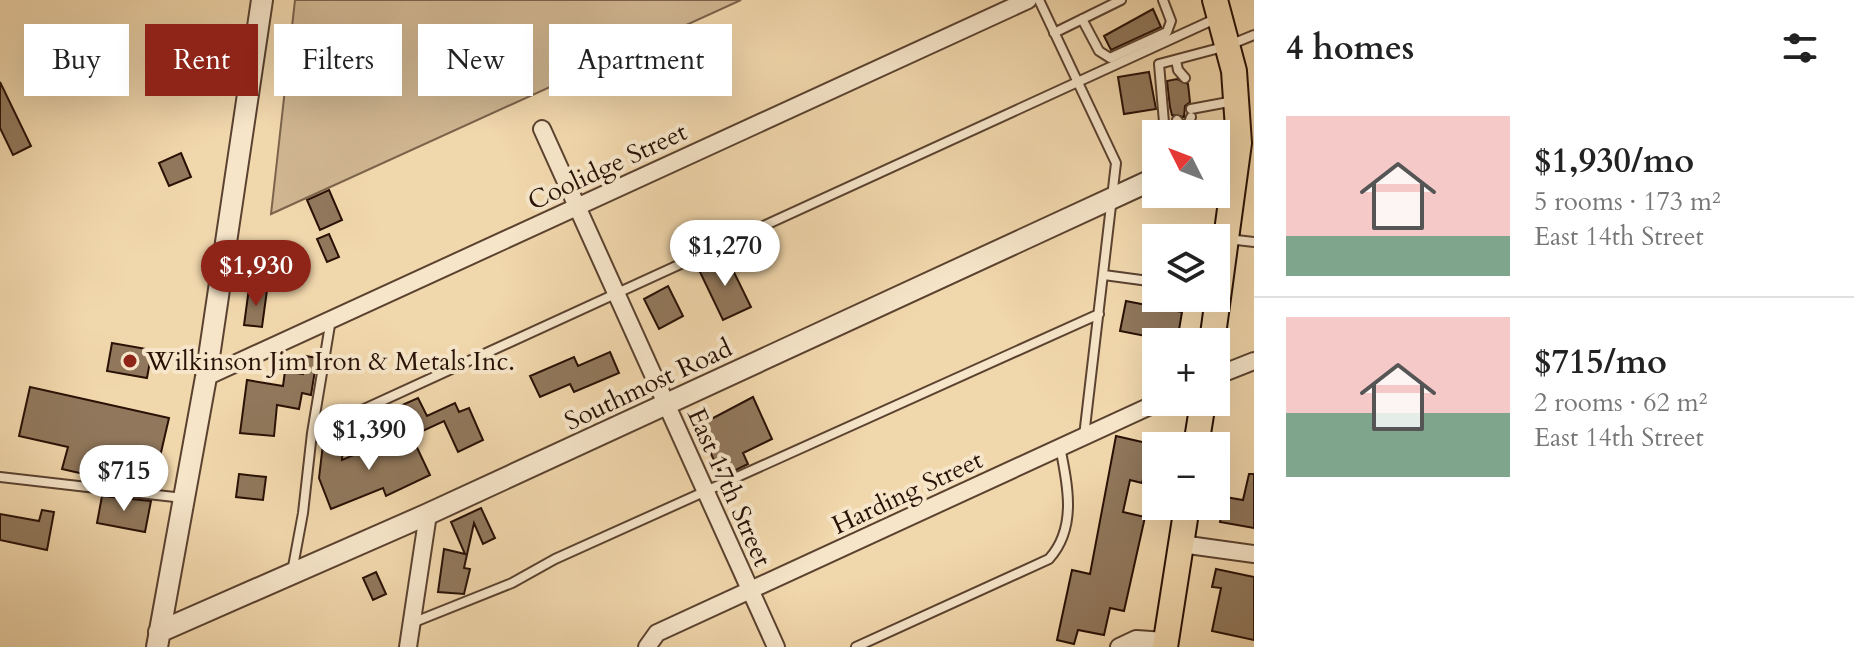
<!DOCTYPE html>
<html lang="en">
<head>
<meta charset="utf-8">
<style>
  body { margin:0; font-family:Cardo,serif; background:#f6f6f6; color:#222; height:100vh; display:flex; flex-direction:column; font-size:30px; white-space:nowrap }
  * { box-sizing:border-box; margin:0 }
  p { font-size:26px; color:#767676 }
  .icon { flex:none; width:44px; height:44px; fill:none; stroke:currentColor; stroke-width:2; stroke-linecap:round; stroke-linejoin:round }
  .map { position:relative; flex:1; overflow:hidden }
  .side { display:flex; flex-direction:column; background:#fff; width:600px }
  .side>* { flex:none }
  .top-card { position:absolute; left:24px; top:24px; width:760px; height:72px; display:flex; gap:16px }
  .needle { width:52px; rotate:312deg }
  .controls { position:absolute; left:1142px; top:120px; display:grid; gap:16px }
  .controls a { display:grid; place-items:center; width:88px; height:88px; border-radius:0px; background:#fff; box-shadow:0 8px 32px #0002; font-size:40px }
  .price { position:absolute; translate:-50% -68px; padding:0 18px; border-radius:28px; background:#fff; color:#222; font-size:26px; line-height:52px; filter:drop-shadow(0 2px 4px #0008) }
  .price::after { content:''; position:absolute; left:50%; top:48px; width:24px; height:18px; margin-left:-12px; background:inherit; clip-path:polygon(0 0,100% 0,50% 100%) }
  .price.active { background:#8f2418; color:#fff }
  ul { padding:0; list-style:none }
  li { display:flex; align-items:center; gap:24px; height:200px; padding:0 32px }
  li+li { border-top:2px solid #e0e0e0 }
  li span { display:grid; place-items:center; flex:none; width:224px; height:160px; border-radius:0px; color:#555 }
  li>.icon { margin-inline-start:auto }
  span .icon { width:96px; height:96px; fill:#fffc; stroke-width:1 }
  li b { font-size:34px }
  h2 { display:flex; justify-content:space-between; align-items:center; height:96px; padding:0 32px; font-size:34px }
  .pill { padding:0 28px; border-radius:0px; background:#fff; box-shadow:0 8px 32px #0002; font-size:28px; line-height:72px }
  .pill.active { background:#8f2418; color:#fff }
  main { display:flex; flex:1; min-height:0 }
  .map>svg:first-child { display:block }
</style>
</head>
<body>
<main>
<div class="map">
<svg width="1254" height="647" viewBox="0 0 1254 647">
  <rect width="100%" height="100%" fill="#f1d7ac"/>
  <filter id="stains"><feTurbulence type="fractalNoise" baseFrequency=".0025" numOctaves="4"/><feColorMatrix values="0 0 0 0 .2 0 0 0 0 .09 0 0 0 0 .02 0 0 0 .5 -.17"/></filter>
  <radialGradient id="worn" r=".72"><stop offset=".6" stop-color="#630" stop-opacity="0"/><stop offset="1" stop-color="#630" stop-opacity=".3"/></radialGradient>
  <path fill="#cfb590" stroke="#7c634b" stroke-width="2" d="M295,0H741L271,214Z"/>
  <path fill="#91785c" stroke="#291106" stroke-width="2" d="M1153,9L1161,27L1111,50L1104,36Z
    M1149,72L1156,109L1124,114L1118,77Z
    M1177,79L1188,84L1190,102L1185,106L1184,117L1172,115L1170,107L1167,81Z
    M0,82L31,146L13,155L0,128Z
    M181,153L191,177L169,186L159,163Z
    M329,190L342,220L320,230L307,200Z
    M329,234L339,257L327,262L317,239Z
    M726,256L751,307L723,320L699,270Z
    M668,286L683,316L659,329L644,299Z
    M249,288L267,290L262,327L244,325Z
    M1126,301L1182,312L1177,342H1160L1161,339L1120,331Z
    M112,343L152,350L147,378L107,371Z
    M610,352L619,373L574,392L570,384L540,397L530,376L574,357L578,366Z
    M306,356L317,358L311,395L302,393L299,409L277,405L274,436L240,433L247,380L283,386L285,371L303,374Z
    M30,387L169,418L159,461L112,450L106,479L62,469L68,447L19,436Z
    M753,397L772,439L743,453L748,464L734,471L731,465L719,471L698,426Z
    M418,398L427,416L455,403L459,412L469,408L483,440L458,452L444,421L414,435L400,406Z
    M1116,436L1151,444L1142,483L1130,480L1123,512L1145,517L1124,611L1110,608L1104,635L1078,630L1074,644L1057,640L1072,570L1090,574Z
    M412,437L430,475L386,496L383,488L331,509L319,478L323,444L343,447L342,460L370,448L373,456Z
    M239,474L266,477L263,500L236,497Z
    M1249,474H1254V528L1220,522L1225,497L1243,500Z
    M102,496L151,501L145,532L97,523Z
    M481,508L495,538L483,544L474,523L464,568L470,569L464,594L438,592L444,549L465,554L451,522Z
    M42,510L54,512L47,550L0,540V514L39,521Z
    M1216,569L1254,577V640L1212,631L1221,588L1212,587Z
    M376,572L386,594L373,600L363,578Z"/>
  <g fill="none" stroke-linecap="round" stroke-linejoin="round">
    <g stroke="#5b4230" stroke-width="12">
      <path id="service" d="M1039,0L1116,163L1084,436
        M1082,19L1099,51L1110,58L1167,32L1171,21L1163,0
        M1054,33L1121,0
        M1176,60L1178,70L1185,78
        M1191,109L1234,101
        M1177,120L1186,131
        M1165,134L1159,64L1227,46L1254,35
        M1180,134L1186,131L1191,117
        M1228,239L1254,242
        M1104,275L1156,282
        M312,433L331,319
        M0,477L183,498
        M292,572L303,513L312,433L1215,19
        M412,623L512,583L555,559L1099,314
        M856,647L1049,559C1077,528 1068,486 1060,447"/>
    </g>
    <g stroke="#5b4230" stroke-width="20">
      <path id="minor" d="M542,129L776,647
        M1216,376L1254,361
        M206,377L1028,0
        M1181,544L1254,554
        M408,647L428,514
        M647,647L657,633L1159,402
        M1119,647L1136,639L1166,641"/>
    </g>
    <g stroke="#5b4230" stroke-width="24">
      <path id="tertiary" d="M1216,149L1239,138
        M159,632L428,514L1156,178
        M157,647L206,377L262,0"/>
    </g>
    <g stroke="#291106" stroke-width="28">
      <path id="primary" d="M1212,342L1239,143L1234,71L1215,0
        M1196,446L1203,402
        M1165,647L1187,506"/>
    </g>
    <use href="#service" stroke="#f6e5c9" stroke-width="8"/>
    <use href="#minor" stroke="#f6e5c9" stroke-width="16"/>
    <use href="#tertiary" stroke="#f6e5c9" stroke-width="20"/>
    <use href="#primary" stroke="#f1d7ac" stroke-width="24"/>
  </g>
  <circle fill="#8f2418" stroke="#f6e5c9" stroke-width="3" cx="130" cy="361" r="8"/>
  <g text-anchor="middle" stroke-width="8" stroke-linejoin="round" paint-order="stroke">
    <g font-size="26" fill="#291106" stroke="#f6e5c9">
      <text transform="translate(607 166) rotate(-25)" y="9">Coolidge Street</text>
      <text transform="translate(648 384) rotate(-25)" y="9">Southmost Road</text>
      <text transform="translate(730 487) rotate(66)" y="9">East 17th Street</text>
      <text transform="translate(907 492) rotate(-25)" y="9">Harding Street</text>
    </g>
    <g font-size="26" fill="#291106" stroke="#f6e5c9" text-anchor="start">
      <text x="146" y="370">Wilkinson Jim Iron &amp; Metals Inc.</text>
    </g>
  </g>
  <rect width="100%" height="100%" filter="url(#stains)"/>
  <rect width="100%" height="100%" fill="url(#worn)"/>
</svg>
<div class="controls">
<a><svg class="needle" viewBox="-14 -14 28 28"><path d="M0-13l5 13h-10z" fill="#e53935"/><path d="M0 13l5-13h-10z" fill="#767676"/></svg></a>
<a><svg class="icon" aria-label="layers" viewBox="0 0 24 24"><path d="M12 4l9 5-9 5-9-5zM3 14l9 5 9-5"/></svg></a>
<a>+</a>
<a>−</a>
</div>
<b class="price" style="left:725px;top:288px">$1,270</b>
<b class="price active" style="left:256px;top:308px">$1,930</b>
<b class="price" style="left:369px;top:472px">$1,390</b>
<b class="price" style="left:124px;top:513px">$715</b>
<div class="top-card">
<a class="pill">Buy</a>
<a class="pill active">Rent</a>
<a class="pill">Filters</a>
<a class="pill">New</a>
<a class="pill">Apartment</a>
</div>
</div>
<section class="side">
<h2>4 homes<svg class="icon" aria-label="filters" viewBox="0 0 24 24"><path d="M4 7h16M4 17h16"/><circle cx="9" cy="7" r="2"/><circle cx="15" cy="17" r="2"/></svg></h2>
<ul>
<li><span style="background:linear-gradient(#f6c9c9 75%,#7fa58c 0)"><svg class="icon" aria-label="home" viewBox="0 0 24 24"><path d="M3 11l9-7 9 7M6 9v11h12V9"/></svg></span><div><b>$1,930/mo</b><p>5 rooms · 173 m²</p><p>East 14th Street</p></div></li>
<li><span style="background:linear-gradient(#f6c9c9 60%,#7fa58c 0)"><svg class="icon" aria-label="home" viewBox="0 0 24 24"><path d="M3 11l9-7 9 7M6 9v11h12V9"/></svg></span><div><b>$715/mo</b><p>2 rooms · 62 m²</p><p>East 14th Street</p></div></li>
</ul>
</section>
</main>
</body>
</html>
